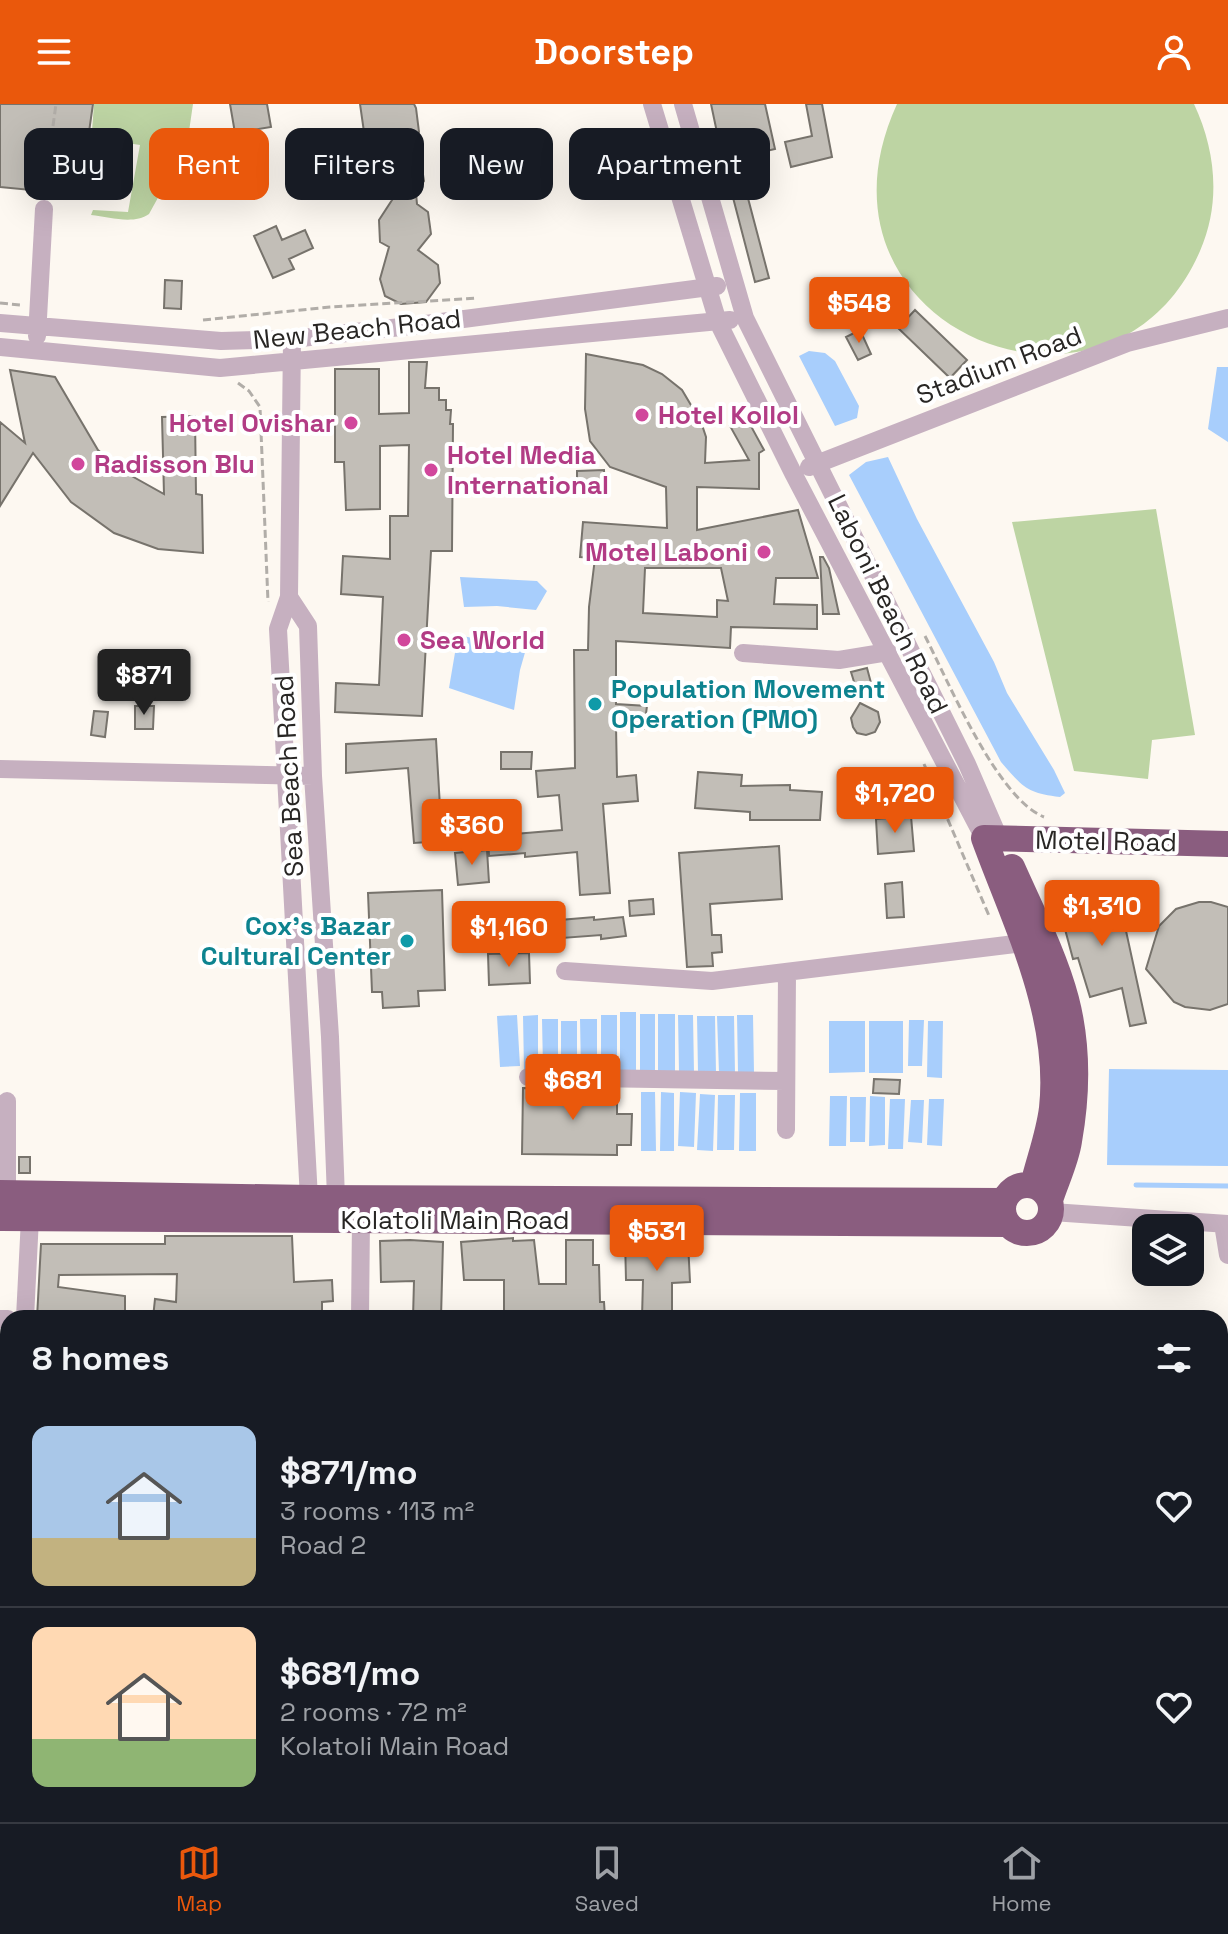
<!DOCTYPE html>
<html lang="en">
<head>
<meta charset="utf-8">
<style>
  body { margin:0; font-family:"Space Grotesk",sans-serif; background:#20242c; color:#f1f3f6; height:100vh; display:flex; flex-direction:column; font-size:30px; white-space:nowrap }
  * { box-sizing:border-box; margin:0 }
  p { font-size:26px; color:#9ea1a6 }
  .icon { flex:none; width:44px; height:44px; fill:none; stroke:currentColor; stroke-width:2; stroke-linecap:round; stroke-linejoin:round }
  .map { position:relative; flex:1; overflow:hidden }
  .panel { position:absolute; left:0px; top:1206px; width:1228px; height:512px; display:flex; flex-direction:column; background:#171b24; border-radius:24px 24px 0 0; box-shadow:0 8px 32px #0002 }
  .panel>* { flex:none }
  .guide { position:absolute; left:24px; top:24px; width:800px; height:72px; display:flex; gap:16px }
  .buttons { position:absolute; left:1132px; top:1110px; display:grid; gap:16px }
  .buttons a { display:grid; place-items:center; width:72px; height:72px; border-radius:16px; background:#171b24; box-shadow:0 8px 32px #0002; font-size:40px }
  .price { position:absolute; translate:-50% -68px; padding:0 18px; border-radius:8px; background:#ea580c; color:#fff; font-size:26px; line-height:52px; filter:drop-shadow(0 2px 4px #0008) }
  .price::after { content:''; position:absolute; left:50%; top:48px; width:24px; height:18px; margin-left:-12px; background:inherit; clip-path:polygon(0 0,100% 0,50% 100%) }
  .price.current { background:#222; color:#fff }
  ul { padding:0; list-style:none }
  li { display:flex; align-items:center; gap:24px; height:200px; padding:0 32px }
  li+li { border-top:2px solid #363941 }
  li span { display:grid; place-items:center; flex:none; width:224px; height:160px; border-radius:16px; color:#555 }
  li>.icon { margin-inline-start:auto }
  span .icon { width:96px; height:96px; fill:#fffc; stroke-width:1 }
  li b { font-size:34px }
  h2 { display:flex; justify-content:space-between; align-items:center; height:96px; padding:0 32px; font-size:34px }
  .chip { padding:0 28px; border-radius:16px; background:#171b24; box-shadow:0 8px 32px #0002; font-size:28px; line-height:72px }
  .chip.current { background:#ea580c; color:#fff }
  header { display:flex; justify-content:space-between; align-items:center; height:104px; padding:0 32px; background:#ea580c; color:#fff; font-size:36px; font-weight:600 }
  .menu { display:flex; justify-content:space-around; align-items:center; height:112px; border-top:2px solid #363941; background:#171b24; font-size:22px; color:#9ea1a6 }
  .menu a { display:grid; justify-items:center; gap:4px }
  .menu .current { color:#ea580c }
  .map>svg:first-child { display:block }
</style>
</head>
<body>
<header><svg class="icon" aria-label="menu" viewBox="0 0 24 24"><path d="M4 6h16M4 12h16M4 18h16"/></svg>Doorstep<svg class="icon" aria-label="person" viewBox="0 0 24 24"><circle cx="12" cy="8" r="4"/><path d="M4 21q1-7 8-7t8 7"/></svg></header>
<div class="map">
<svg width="1228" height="1718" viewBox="0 0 1228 1718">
  <rect width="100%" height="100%" fill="#fdf8f1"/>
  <path fill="#bdd4a3" d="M94,0H193L187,41L149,110C133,121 110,113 91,111L93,106L128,108L140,41L95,34L92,27Z
    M897,0H1194C1216,47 1221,99 1200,147C1111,352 794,225 897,0Z
    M1156,405L1195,631L1152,636L1148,675L1074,667L1012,418Z
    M1228,1545V1718H0V1641L4,1642L8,1624V1710H1220V1546Z"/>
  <path fill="#a8cefc" d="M809,247L825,249L835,257L859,302L857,314L835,322L799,252Z
    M1217,263H1228V338L1208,325Z
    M888,353L917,415L994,558L1007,589L1054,666L1065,689L1060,693C1026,689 1023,683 1001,658L849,371L866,358Z
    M460,473L537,477L547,487L536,506L497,502L464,503Z
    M458,531L526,545L520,566L514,606L449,584Z
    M620,908H636V966H620Z
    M640,910H655V967H640Z
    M658,910H675V968H658Z
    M517,911L520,962L500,963L497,912Z
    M538,911V965H524L523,912Z
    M601,911H617V966H601Z
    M678,911H693L694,969H679Z
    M737,911H753L754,969H738Z
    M697,912H715L716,969H698Z
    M717,912H734L735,969H719Z
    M542,915H558V964H543Z
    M580,915H597V965L581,966Z
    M909,916H924L922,962H908Z
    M561,917H577V964H561Z
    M829,917H865V968L829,969Z
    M869,917H903V969H869Z
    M928,917H943L942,974L927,973Z
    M1109,965L1228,966V1062L1107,1061Z
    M641,988H655L656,1047H641Z
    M661,988L674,989V1047H660Z
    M680,988L696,989L694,1043L678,1042Z
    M740,989H756V1047H739Z
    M700,990L715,991L713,1047L697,1046Z
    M718,991H735L734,1046H717Z
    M830,992H847L846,1042H829Z
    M870,992L885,993V1041L869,1042Z
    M850,993H866L865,1038H850Z
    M890,995H905L903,1045H888Z
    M929,995H944L942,1042L927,1041Z
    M911,996H924L922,1039L908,1038Z"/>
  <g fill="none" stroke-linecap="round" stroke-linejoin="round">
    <path stroke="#a8cefc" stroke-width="5" d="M1136,1081L1228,1082"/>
  </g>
  <path fill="#c2beb7" stroke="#77736c" stroke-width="2" fill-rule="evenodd" d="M0,0H93L88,35L47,30L41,87L0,83Z
    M230,0H267L271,23L235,29Z
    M360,0H414L416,4L419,28L406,44L421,58L424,77L416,89L417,100L428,108L431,130L418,146L438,161L440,179L426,198L401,200L385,192L380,175L389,143L380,138L379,116L392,96L373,85L370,67L382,48L365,35Z
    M711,0H765L775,45L723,57Z
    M806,0H822L832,53L791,63L785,38L812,32Z
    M744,79L769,174L755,178L730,82Z
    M276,122L282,136L305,126L313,144L289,155L294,165L273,174L254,132Z
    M165,176L182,177L181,205L164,204Z
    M915,206L967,256L950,274L898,224Z
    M860,226L871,250L858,256L846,233Z
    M586,250L643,261L662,270L682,286L701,318L706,333L705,359L749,356L730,322L746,313L764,346L759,349V385L697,383V426L798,406L818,474H776L774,500L817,501V525L731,523L730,544L616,537V600L647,602L644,625L616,622L617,673L636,671L638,697L603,700L610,789L580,791L577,748L525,753V749L489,752L488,732L562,726L559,691L538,693L536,667L575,664L574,546H588L589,503L595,454L580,453L583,418L667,424L666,383L610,363L590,337L585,305ZM645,464H721L728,497L717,496V513L643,509Z
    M409,258H427L425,284H439V296H446V306H451L450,320H453L452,447H431L422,612L335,608L336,579L379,581L383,493L341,490L343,452L390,455V412H408L409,341L380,342V405L346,406L344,358H335V265H379V310L409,309Z
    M10,266L55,273L98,346L121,366L164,390L162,313L195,312L196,390L202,391L203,449L158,445L114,429L71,398L33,349L0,402V318L25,339Z
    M604,366L605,384H577V367Z
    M820,453H823L829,464L839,510H823Z
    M867,564L874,590L859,594L851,568Z
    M860,599L878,608L880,618L875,628L866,631L857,629L853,623L851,614Z
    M135,602H154L153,625H135Z
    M94,607L108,608L105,633L91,631Z
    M436,635L442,737L414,739L408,664L346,669V640Z
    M501,648H532L531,665H501Z
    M698,668L742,671L741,682L790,681V686L822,688L820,716H750V708L695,704Z
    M911,712L914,747L878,750L876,715Z
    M779,742L782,795L710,800L712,831H721L722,848L712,849L713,862L687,863L679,749Z
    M487,746L489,778L458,781L455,749Z
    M902,778L904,813L887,814L885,780Z
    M1071,781L1075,801L1118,790L1146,919L1130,922L1122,884L1090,893L1078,854L1073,855L1054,784Z
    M442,786L445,886L418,887L419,902L383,904L382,888H372L368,789Z
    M653,795L654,810L630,812L629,797Z
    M1199,798H1211L1228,803V900L1210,906L1185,903L1174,898L1146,865L1159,822L1176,805Z
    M594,813V816L623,813L626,832L601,835V831L562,834L560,816Z
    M529,849L530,879L489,881L488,850Z
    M874,975L900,976L899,990L873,989Z
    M523,984L617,986V1010H632L631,1041H617V1051L522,1050Z
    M19,1053H30V1069H19Z
    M165,1132H292L294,1178L332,1176L333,1197L322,1198V1214H153L155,1195L176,1198L177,1170L59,1171L58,1183L125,1192V1214H37L41,1140H165Z
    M513,1134V1137L534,1136L539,1180H566V1136H593V1161H599L600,1198H604L605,1214H504V1176H464L461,1138Z
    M625,1135H657V1139L688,1138L690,1178L672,1179V1214H642L643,1176H626Z
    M410,1136L443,1138L441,1214H413L414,1177L381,1178L380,1137Z"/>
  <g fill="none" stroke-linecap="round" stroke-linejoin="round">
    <path stroke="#b1ada8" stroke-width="3" stroke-dasharray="8 4" stroke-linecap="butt" d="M55,33L52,29L56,0
      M0,199L20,201
      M203,216L330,203L478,194
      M238,279L249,287L260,303L268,498
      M925,532C949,579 997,694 1044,713
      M924,660L990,814"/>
    <path stroke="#c6b0c0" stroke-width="18" d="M652,0L718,218L793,369L984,734
      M683,0L745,214L967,660L999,734
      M0,219L221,237L292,235L410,222L717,182
      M37,232L44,105
      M292,235L289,493L278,525L309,1094
      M0,243L220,264L730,216
      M809,363L1127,239L1228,214
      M289,493L308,522L313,672L330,933L336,1094
      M743,549L839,556L888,548
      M0,665L313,672
      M565,867L712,877L1023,839
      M528,973L785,977
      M786,1026L787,868
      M7,1089V997
      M1052,1108L1228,1120
      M1223,1120L1228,1151
      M25,1214L30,1114
      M360,1214L361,1115
      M0,1215H8
      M0,1359H8
      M0,1519H8
      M1220,1532L1228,1530
      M940,1718L941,1710"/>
    <path stroke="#8a5d7f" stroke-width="26" d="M1012,763C1031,806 1054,850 1066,895C1078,941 1077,992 1069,1037C1066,1057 1056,1077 1050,1096
      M1003 1105a24 24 0 1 1 48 0a24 24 0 1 1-48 0Z
      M1033,1081C1039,1056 1049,1030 1052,1004C1062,911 1015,819 984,734L1228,740
      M0,1089L309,1094L1004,1097
      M0,1114L1007,1120"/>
  </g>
  <g fill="#d1479c" stroke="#fff" stroke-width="3">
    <circle cx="642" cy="311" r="8"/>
    <circle cx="351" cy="319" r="8"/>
    <circle cx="78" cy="360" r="8"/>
    <circle cx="431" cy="366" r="8"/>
    <circle cx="764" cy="448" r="8"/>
    <circle cx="404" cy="536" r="8"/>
  </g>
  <g fill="#0f9aa8" stroke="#fff" stroke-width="3">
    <circle cx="595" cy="600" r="8"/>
    <circle cx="407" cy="837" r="8"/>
  </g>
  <g text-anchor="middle" stroke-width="8" stroke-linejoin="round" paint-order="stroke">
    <g font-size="26" fill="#282624" stroke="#fff">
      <text transform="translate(357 225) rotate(-6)" y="9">New Beach Road</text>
      <text transform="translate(999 261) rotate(-21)" y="9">Stadium Road</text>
      <text transform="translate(888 500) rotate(64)" y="9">Laboni Beach Road</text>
      <text transform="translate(289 672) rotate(-93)" y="9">Sea Beach Road</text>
      <text transform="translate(1106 737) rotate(1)" y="9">Motel Road</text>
      <text x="455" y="1125">Kolatoli Main Road</text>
    </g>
    <g font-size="26" font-weight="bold" fill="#b23c85" stroke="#fff" text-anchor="start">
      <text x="658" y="320">Hotel Kollol</text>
      <text x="335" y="328" text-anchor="end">Hotel Ovishar</text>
      <text x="447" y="360">Hotel Media<tspan x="447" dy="30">International</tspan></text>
      <text x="94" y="369">Radisson Blu</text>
      <text x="748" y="457" text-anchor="end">Motel Laboni</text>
      <text x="420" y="545">Sea World</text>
    </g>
    <g font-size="26" font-weight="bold" fill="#0d838f" stroke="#fff" text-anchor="start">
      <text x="611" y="594">Population Movement<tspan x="611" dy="30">Operation (PMO)</tspan></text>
      <text x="391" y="831" text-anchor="end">Cox's Bazar<tspan x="391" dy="30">Cultural Center</tspan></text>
    </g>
  </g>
</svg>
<div class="buttons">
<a><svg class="icon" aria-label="layers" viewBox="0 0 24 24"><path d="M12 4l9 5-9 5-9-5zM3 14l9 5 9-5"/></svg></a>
</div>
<b class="price" style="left:859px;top:241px">$548</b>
<b class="price current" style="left:144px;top:613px">$871</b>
<b class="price" style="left:895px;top:731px">$1,720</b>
<b class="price" style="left:472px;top:763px">$360</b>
<b class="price" style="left:1102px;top:844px">$1,310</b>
<b class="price" style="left:509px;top:865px">$1,160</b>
<b class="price" style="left:573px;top:1018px">$681</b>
<b class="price" style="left:657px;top:1169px">$531</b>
<div class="guide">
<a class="chip">Buy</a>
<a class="chip current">Rent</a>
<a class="chip">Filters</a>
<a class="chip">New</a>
<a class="chip">Apartment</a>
</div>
<section class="panel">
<h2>8 homes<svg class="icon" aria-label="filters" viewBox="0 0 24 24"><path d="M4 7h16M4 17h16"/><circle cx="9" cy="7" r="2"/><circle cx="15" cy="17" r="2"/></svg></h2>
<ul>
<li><span style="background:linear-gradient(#a9c7e8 70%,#c2b280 0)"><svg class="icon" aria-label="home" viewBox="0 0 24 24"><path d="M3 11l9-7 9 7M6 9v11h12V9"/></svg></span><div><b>$871/mo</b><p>3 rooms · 113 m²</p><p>Road 2</p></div><svg class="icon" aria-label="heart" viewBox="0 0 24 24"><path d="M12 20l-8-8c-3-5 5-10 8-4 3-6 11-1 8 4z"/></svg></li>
<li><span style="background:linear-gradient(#ffd9b3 70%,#8fb573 0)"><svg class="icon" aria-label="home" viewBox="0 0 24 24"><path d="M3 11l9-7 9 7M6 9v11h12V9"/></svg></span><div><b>$681/mo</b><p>2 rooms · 72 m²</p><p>Kolatoli Main Road</p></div><svg class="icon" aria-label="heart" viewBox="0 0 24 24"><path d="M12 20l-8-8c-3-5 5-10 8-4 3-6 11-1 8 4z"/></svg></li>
</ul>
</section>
</div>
<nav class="menu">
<a class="current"><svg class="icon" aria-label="map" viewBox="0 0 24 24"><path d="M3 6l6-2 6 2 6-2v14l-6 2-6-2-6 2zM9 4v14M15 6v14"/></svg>Map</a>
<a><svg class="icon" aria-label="saved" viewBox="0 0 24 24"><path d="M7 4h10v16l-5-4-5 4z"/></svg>Saved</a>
<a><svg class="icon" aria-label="home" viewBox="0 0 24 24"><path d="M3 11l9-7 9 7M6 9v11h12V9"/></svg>Home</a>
</nav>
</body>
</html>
